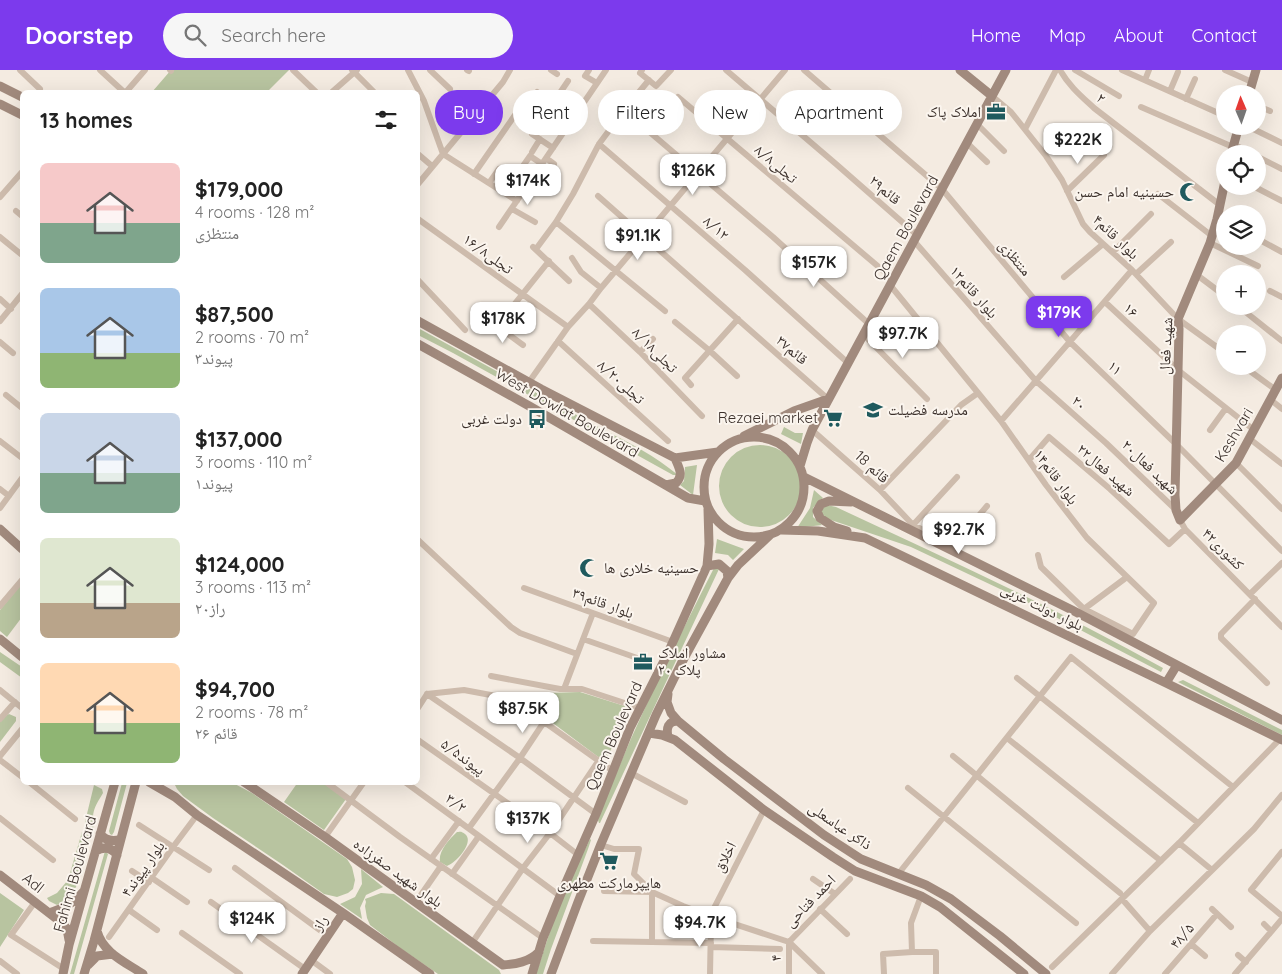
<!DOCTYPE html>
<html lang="en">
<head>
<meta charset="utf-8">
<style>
  body { margin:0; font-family:Quicksand,"Noto Naskh Arabic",sans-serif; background:#f6f6f6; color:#222; height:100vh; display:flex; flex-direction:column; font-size:19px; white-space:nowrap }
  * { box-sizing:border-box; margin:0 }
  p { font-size:16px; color:#767676 }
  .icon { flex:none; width:28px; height:28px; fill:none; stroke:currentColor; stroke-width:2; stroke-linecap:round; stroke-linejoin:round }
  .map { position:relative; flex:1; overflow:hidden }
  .details { position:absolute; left:20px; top:20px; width:400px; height:695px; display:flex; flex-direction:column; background:#fff; border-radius:8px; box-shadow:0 5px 20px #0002 }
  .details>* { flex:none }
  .hud { position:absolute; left:435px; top:20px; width:475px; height:45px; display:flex; gap:10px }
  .needle { width:32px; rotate:358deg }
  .buttons { position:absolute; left:1216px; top:15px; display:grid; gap:10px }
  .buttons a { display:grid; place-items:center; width:50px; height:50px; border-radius:50%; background:#fff; box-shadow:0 5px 20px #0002; font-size:25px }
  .price { position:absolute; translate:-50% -42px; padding:0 11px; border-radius:10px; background:#fff; color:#222; font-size:16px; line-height:32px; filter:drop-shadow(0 1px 2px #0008) }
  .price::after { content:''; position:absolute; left:50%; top:30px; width:15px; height:11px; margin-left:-8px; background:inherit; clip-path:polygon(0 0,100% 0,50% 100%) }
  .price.selected { background:#7c3aed; color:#fff }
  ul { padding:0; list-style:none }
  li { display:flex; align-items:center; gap:15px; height:125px; padding:0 20px }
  li span { display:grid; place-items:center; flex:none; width:140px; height:100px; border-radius:8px; color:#555 }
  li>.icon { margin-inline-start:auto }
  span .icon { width:60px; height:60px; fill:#fffc; stroke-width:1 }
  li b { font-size:21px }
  h2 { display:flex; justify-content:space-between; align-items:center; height:60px; padding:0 20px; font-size:21px }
  .tag { padding:0 18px; border-radius:22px; background:#fff; box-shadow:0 5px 20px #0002; font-size:18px; line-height:45px }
  .tag.selected { background:#7c3aed; color:#fff }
  header { display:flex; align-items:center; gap:30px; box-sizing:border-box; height:70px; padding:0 25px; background:#7c3aed; color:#fff }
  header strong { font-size:24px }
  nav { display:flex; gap:28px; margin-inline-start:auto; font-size:18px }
  .search { width:350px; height:45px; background:#f6f6f6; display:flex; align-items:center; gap:12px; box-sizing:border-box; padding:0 18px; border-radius:28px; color:#767676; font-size:19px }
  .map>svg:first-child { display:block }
</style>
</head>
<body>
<header>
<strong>Doorstep</strong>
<div class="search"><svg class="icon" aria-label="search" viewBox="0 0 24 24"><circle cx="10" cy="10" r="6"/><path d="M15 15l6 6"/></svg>Search here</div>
<nav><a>Home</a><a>Map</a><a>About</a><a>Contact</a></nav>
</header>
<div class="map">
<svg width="1282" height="904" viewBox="0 0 1282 904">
  <rect width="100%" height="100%" fill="#f4ebe1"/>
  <path fill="#b8c4a0" d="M171,0H289L267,22H152Z
    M418,258L604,360C630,373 655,386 678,405H673L453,283L418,265Z
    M784,357L795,363H803L801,374L781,364Z
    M719 416a41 41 0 1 1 82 0a41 41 0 1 1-82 0Z
    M697,395L693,425L680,415L684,411L685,397Z
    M814,420L823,428L819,431L813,438V447L822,455L797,458L810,438Z
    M827,435L836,437C946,488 1057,539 1163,598L1161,602L1019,528L911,477L828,449L822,445L821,442L822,437Z
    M717,469L744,479L733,490L728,485L715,483Z
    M714,498L719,499L600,753H599L598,750C630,663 672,581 714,498Z
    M22,513V547L7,567L0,561V540Z
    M0,582L22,597V608L0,592Z
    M1183,610L1282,660V665L1178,612Z
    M580,622L631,638L605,692L514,624Z
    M9,644L16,647V651L0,672V652L7,645Z
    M298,712L323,713L346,729L324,760L284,732Z
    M122,713H127L114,762L112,765L110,764L109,761Z
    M174,713H233L252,723L347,789L352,797L355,810L353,819L348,823L337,827L324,824L283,795L213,748L183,726L177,719Z
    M94,715L102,719L103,723C99,730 93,738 93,747C93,751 94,755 93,760L85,752Z
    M82,762L90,766L76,817L68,829L57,835L49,831L47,828L57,823L68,810Z
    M457,762C462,762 460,761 465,764C475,772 456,793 447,796L440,792C438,782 449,769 457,762Z
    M590,769L591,770L588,779L551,879L543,904H536L560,831Z
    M105,781L108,784L74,904H70Z
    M361,799L383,817L366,825L360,838L362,849L340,834L355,827L362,814Z
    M0,823L24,840L0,877Z
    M381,823L394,824L499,900L501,904H438L400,878L370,855L367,848L365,836L366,832L365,829Z"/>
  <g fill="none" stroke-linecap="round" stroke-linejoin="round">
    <path stroke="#cdbbac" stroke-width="6" d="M20,0L40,19
      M100,0L124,22
      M170,0L171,1
      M293,0L316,22
      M352,0L374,22
      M408,0L424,31L443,84
      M430,0L450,19
      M467,0L469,1
      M551,0L557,4
      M589,0L585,6L597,13
      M642,0L640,3L656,16L671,0
      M726,0L836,94L917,165
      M804,0L942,119L1070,272L1177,375L1282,481
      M1060,0C1069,16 1081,26 1094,38L1220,135
      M1075,0L1119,26
      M1122,0L1225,46
      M1225,0L1252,12
      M1145,10L1149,0
      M1170,21L1178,2
      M126,22L145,0
      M332,22L357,0
      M992,26L1011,42L1046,86L1062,110L1083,154L1090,162L1132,200L1178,249L1225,283
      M678,27L893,209
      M1186,29L1195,9
      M555,32L575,46
      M1258,36L1270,41
      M1141,37L1233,77
      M977,54L1004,81
      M1247,56L1282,73
      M646,59L773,167L869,254
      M1025,59L1056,0
      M967,73L987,92
      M599,74L745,200L848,293
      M1233,74L1252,84
      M553,78L532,64L568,11
      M532,82L540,69
      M418,84L432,96
      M443,84L517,131
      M1258,87L1282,99
      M546,88L554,94
      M523,96L530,86L542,94
      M474,104L515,45L537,22
      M489,113L499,99
      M418,114L503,12L510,0
      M1253,116L1282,131
      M1067,121L1104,85
      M1158,124L1212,166
      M598,126L828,329
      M0,127L22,102
      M512,139L535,152
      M16,141L22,146
      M418,149L568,257
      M1217,149L1225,153
      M556,152L665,241
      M499,157L606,0
      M0,167L22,185
      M1258,169L1282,182
      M914,171L1036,311L1106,373L1176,440
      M1210,173L1258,196
      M533,177L569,211
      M536,179L556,152L573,124L599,74L625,39L649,10
      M1113,182L1151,144
      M572,188L581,202L601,218
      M1136,204L1171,172
      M1197,205L1225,226
      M1064,207L1103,174
      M418,210L465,260
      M890,215L1001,351L1046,415L1087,468L1154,533L1133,564L1084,539
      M1270,221L1282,227
      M0,229L11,239
      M1105,232L1178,300L1254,360
      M589,234L640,282L702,346
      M1238,236L1282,271
      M0,251L22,224
      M675,252L710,281L737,306
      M863,264L927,329
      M558,271L668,371
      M0,272L13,283
      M523,275L497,256L549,191
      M640,282L653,269
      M1243,296L1276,320
      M529,312L568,257L589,234L601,218L785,0
      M691,315L685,308L738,249
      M6,325L22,338
      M1271,330L1282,339
      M1001,351L1132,200
      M812,360L880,420L913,455L954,475L987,436
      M1210,360L1226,338
      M1250,369L1282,394
      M0,371L22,388
      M1029,390L1049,367L1110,419L1169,474L1185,459
      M1236,393L1282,439
      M0,419L9,426
      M880,420L961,335L978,323
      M0,438L22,408
      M1180,450L1185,459L1282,557
      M913,455L957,407
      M418,470L511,557L520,563L577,584
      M1038,485L1041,497L1084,539L1127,507
      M524,518L673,572
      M1250,524L1282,493
      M1255,529L1221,564V568L1267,613
      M0,536L22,510
      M583,569L640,589
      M491,606L560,619H582L640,638
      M1017,608L1198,753
      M564,619L593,543
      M0,620L22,638
      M427,624L464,620L512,629L613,701
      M427,624L520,688L596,744
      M418,638L427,624
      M0,649L15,632
      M1007,668L1161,791
      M418,670L550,763L577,784
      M0,686L22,659
      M953,686L1120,823
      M0,690L22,707
      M631,703L685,732
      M29,712L75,749
      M326,712L400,767L543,868
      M405,712L479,766L560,826
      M908,718L1076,853
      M0,748L53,790
      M139,755L209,800
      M469,758L520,688L544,652
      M325,767L364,712
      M1179,773L1212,800
      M601,775L614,779H639L634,804L652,822L683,836L710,846L789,872L822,904
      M1282,782L1251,820L1282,846
      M431,789L459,751
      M235,798L328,866
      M132,801L149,812
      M899,803L1071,587L1233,717
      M452,804L479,766
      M152,808L187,832
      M813,809L835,824
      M604,821L652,822
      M652,822V872
      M1122,829L1150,861
      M35,832L11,865L64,899
      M211,832L305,899
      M416,832L441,796
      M820,839L847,864
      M1212,839L1231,857
      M129,840L157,860
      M710,846L764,740
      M1264,854L1271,861
      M182,863L240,904
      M109,867L173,777L197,745
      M593,871L711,873
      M789,872L850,809
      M789,872V904
      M472,873L523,798L550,763L599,690
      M1191,874L1205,886
      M711,877L780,879
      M912,882H936V904
      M1238,885L1246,892
      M311,890L330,904
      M0,891L17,904
      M1052,897L1179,773L1280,669
      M710,904L711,853
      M884,904L883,884L912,882L911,853L921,826
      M1112,904L1150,861L1254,759L1282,725
      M1165,904L1217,844
      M1235,904L1282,849"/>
    <path stroke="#a18a7d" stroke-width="9" d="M960,0L992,26
      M0,16L22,27
      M1249,24L1256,0
      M0,34L22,45
      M1231,84L1239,56
      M1225,111L1217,149L1210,173L1178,249L1179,259L1175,425L1176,440L1180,450L1236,393L1282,308
      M418,251L541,319L675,388L718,382
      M418,274L531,337L688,428L705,431
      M744,366L794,341L828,329
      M704 417a50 50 0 1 1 100 0a50 50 0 1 1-100 0Z
      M800,396L807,373L812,360L1006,0
      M804,407L1072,540L1282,650
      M666,415L676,413C684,405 679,398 675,388
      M0,459L22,479
      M781,460L818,461L865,468L1166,613L1282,670
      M847,461L834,457L820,448L817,441L821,434L829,431L851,432
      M707,496L719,494L727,501L728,508
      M0,569L22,587
      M1166,613L1177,595
      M668,624L667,632L671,643L678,651L724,689L824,765L861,789L926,815L951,829L1000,866L1046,904
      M649,663L662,665L675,670L764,740L833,787L855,801L921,826L940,837L1024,904
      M668,667C666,658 668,651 678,651
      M149,712L175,727L197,745L343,843L430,904
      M244,712L325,767L503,895C516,894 529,892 539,882
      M100,764C106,771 113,772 121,769
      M96,781C104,776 111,777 117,785
      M0,805L62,853L67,859L69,870
      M49,843C67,837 72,834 84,821
      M97,861C103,883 125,892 143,904
      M88,895L97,886L113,884
      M63,904L69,875L115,712
      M84,904L94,871L136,712
      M302,904L343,843
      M532,904L543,868L560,826L596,744L630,658L667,585L707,496L709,474L708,439
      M551,904L578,832L601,774L656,645L682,592L728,508L738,495L770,465"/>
  </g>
  <defs>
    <g id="office-bare" transform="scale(1.5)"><path d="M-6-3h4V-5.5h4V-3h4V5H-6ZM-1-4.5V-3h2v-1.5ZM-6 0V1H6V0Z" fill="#1f5a5e" stroke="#fbf5ee" stroke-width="2.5" paint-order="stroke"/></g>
    <g id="mosque-bare" transform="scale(1.5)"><path d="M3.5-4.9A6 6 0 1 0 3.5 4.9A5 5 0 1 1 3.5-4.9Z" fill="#1f5a5e" stroke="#fbf5ee" stroke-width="2.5" paint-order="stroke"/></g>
    <g id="school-bare" transform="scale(1.5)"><path d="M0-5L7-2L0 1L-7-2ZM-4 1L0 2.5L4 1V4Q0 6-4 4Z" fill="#1f5a5e" stroke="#fbf5ee" stroke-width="2.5" paint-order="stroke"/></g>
    <g id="supermarket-bare" transform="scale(1.5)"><path d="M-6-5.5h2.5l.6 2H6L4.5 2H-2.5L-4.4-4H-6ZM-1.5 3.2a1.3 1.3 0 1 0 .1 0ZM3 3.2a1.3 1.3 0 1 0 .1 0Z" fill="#1f5a5e" stroke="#fbf5ee" stroke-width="2.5" paint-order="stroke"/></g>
    <g id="bus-bare" transform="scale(1.5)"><path d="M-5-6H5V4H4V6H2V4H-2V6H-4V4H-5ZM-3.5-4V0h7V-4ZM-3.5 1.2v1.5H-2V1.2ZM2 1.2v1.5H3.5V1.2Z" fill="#1f5a5e" stroke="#fbf5ee" stroke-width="2.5" paint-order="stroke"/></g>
  </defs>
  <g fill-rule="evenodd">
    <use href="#office-bare" x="996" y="42"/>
    <use href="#mosque-bare" x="1189" y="122"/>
    <use href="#school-bare" x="873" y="340"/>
    <use href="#supermarket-bare" x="833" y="348"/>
    <use href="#bus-bare" x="537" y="349"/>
    <use href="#mosque-bare" x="589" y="498"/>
    <use href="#office-bare" x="643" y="592"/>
    <use href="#supermarket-bare" x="609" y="791"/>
  </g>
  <g text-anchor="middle" stroke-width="4" stroke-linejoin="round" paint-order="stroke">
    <g font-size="15" fill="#3b302b" stroke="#fbf5ee">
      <text transform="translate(1101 28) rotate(40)" y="5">۲</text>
      <text transform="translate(776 94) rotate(40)" y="5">تجلی۸/۸</text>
      <text transform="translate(885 120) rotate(41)" y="5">قائم۲۹</text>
      <text transform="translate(716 158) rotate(41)" y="5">۸/۱۲</text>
      <text transform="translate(906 158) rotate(-61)" y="5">Qaem Boulevard</text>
      <text transform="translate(1116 167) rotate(44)" y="5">بلوار قائم۴</text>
      <text transform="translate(488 184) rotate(36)" y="5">تجلی۱۶/۸</text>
      <text transform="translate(1015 188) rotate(50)" y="5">منتظزی</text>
      <text transform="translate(974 222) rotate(49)" y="5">بلوار قائم۱۲</text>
      <text transform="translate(1131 240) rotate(43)" y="5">۱۶</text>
      <text transform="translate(1166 276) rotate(-87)" y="5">شهید فعال</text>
      <text transform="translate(655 280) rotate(45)" y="5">تجلی۸/۱۸</text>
      <text transform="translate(792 280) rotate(41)" y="5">قائم۳۷</text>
      <text transform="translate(1115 298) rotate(44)" y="5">۱۱</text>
      <text transform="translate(621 312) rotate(42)" y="5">تجلی۸/۲۰</text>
      <text transform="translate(1079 333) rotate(41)" y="5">۲۰</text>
      <text transform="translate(567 343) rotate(30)" y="5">West Dowlat Boulevard</text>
      <text transform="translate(1234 365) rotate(-59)" y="5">Keshvari</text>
      <text transform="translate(872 397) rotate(42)" y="5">18 قائم</text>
      <text transform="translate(1150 397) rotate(44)" y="5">شهید فعال۲۰</text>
      <text transform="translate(1106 400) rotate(41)" y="5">شهید فعال۲۲</text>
      <text transform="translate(1056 407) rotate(54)" y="5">بلوار قائم۱۴</text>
      <text transform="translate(1223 479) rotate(45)" y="5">کشوری۴۲</text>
      <text transform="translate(603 533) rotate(20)" y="5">بلوار قائم۳۹</text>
      <text transform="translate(1042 537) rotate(26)" y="5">بلوار دولت غربی</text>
      <text transform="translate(614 666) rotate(-66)" y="5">Qaem Boulevard</text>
      <text transform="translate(463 687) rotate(36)" y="5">پیوند۵/۵</text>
      <text transform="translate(456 733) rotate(36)" y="5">۳/۲</text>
      <text transform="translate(840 756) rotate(34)" y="5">ذاکر عباسعلی</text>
      <text transform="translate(725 787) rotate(-63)" y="5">اخلاق</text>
      <text transform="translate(143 799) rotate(-55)" y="5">بلوار پیوند۴</text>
      <text transform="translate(398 803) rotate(36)" y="5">بلوار شهید صفرزاده</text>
      <text transform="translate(75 804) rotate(-74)" y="5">Fahimi Boulevard</text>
      <text transform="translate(33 813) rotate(38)" y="5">Adl</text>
      <text transform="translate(810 831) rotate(-46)" y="5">احمد فتاحی</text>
      <text transform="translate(320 853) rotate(-57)" y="5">راز</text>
      <text transform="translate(1182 866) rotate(-49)" y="5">۴۸/۵</text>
      <text transform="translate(776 888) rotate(-91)" y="5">۴</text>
    </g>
    <g font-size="15" fill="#3b302b" stroke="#fbf5ee" text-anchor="end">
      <text x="981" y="47">املاک پاک</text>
      <text x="1174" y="127">حسینیه امام حسن</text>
      <text x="888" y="345" text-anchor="start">مدرسه فضیلت</text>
      <text x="818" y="353">Rezaei market</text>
      <text x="522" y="354">دولت غربی</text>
      <text x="604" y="503" text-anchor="start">حسینیه خلاری ها</text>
      <text x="658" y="588" text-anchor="start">مشاور املاک<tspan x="658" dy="17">پلاک ۲۰</tspan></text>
      <text x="609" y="818" text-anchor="middle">هایپرمارکت مطهری</text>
    </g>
  </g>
</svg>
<div class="buttons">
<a><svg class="needle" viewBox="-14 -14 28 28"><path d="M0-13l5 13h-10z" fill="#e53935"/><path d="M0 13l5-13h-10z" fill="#767676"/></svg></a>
<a><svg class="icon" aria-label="locate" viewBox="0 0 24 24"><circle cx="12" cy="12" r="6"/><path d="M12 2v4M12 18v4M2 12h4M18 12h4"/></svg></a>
<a><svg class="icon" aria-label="layers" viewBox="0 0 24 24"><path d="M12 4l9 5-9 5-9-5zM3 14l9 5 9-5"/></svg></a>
<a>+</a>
<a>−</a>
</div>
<b class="price" style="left:1078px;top:95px">$222K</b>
<b class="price" style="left:693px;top:126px">$126K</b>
<b class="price" style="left:528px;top:136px">$174K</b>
<b class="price" style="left:638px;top:191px">$91.1K</b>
<b class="price" style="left:814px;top:218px">$157K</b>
<b class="price selected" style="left:1059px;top:268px">$179K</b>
<b class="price" style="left:503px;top:274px">$178K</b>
<b class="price" style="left:903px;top:289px">$97.7K</b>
<b class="price" style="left:959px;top:485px">$92.7K</b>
<b class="price" style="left:523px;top:664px">$87.5K</b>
<b class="price" style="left:528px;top:774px">$137K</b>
<b class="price" style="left:252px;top:874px">$124K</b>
<b class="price" style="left:700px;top:878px">$94.7K</b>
<div class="hud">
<a class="tag selected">Buy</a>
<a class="tag">Rent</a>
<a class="tag">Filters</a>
<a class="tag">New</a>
<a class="tag">Apartment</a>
</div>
<section class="details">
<h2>13 homes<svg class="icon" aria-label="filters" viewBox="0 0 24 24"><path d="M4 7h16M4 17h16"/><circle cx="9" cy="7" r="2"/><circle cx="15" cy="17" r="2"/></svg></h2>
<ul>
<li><span style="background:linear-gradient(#f6c9c9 60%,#7fa58c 0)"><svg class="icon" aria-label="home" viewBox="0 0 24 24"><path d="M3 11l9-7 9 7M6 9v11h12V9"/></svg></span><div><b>$179,000</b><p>4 rooms · 128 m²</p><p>منتظزی</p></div></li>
<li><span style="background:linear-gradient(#a9c7e8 65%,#8fb573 0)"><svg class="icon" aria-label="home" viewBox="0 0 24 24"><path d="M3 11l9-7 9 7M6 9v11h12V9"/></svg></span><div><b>$87,500</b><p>2 rooms · 70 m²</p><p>پیوند۳</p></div></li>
<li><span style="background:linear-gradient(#c9d6e8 60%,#7fa58c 0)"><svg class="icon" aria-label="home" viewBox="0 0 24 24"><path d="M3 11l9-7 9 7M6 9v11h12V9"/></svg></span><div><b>$137,000</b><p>3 rooms · 110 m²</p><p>پیوند۱</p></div></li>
<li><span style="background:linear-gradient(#dfe7d0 65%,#b9a48a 0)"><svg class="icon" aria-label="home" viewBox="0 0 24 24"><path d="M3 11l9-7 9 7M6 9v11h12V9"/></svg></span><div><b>$124,000</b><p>3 rooms · 113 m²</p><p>راز۲۰</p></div></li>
<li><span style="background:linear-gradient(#ffd9b3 60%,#8fb573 0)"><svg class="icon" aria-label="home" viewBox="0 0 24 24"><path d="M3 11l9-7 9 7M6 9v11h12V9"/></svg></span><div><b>$94,700</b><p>2 rooms · 78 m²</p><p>قائم ۲۶</p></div></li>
</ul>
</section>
</div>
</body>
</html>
